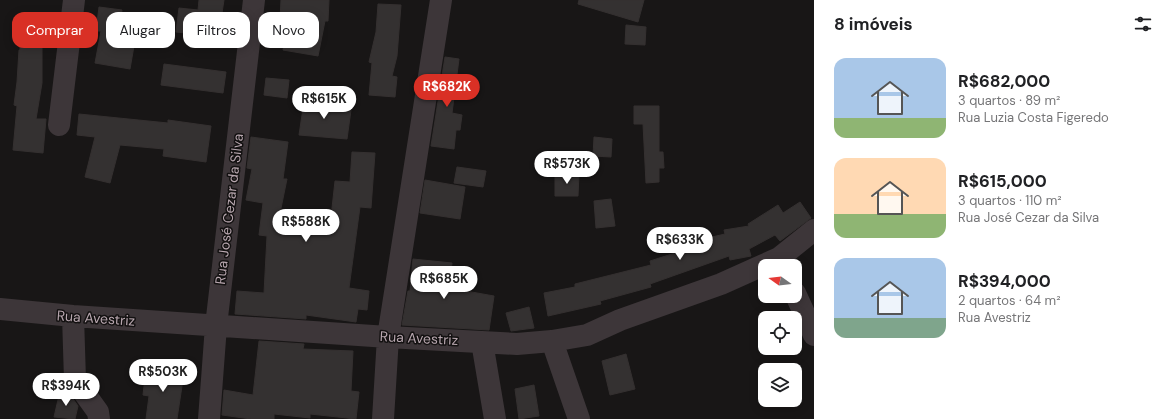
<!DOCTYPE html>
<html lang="pt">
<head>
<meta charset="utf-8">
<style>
  body { margin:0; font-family:"DM Sans",sans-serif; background:#f6f6f6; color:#202124; height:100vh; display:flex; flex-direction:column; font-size:15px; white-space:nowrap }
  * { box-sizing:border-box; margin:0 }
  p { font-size:13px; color:#757577 }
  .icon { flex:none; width:22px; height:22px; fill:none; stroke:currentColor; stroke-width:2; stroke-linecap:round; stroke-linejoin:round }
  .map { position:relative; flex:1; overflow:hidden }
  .details { display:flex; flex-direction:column; background:#fff; width:360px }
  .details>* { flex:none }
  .hud { position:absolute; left:12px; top:12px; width:380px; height:36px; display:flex; gap:8px }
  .needle { width:26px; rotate:284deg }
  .fabs { position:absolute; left:758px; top:259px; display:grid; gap:8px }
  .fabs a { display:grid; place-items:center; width:44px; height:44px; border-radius:8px; background:#fff; box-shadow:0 2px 10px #0003; font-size:20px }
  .price { position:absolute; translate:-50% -34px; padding:0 9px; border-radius:14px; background:#fff; color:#222; font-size:13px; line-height:26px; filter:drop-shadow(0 1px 2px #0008) }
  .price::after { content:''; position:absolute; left:50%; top:24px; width:12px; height:9px; margin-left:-6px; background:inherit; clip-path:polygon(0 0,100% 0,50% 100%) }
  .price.selected { background:#d93025; color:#fff }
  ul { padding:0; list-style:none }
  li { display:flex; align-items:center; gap:12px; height:100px; padding:0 20px }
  li span { display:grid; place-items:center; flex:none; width:112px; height:80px; border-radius:12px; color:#555 }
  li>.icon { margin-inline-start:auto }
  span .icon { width:48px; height:48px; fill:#fffc; stroke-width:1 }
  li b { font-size:17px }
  h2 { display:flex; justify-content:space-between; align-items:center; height:48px; padding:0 20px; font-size:17px }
  .pill { padding:0 14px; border-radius:12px; background:#fff; box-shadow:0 2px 10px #0003; font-size:14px; line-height:36px }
  .pill.selected { background:#d93025; color:#fff }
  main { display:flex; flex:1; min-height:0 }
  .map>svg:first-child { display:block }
</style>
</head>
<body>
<main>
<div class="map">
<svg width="814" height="419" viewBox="0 0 814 419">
  <rect width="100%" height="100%" fill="#181616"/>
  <path fill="#343131" stroke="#343030" d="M199,0H224L222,13H226L223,37L176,32L179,8L198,10Z
    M281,0H329L328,21H325L318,56L283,50L289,19H280Z
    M579,0H644L638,22L578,4Z
    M378,4L401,5L397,56L392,76L397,77L395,97L369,95L372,63L369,62L376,32Z
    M99,7L122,10L117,43L134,46L130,69L95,63L101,31H96Z
    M21,20L42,21V83L36,119H46L43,153L13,150L17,106L14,105L17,82L19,50H20Z
    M626,25L646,27L645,45L625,44Z
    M445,57L459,59L452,113L462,115L460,130H456L454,149L431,146Z
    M164,64L226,72L223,93L161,85Z
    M266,78L289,80L287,98L264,95Z
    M305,95L324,98L323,107L351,110L347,139L299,135Z
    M634,106H659V152H663L664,168H659V182L646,183L643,124H634Z
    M79,114L168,123V120L211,126L206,162L163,156L164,149L120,145L110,183L85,177L95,137L77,135Z
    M251,137L288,142L283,179H287L279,218L324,223L325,216L331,217L335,181L350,182L352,152L375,153L371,208L360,207L349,288L369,291L367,310L358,309L356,322L306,315V319L235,314L237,291L264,293L267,236L259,235L263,203L246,200L252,169L247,168Z
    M594,137L612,139L611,157L593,156Z
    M457,167L486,171L483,187L454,183Z
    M555,174H579L578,196H555Z
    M425,180L465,187L460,219L420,213Z
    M611,199L615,226L596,228L594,201Z
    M800,202L811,218L780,241L775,235L749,249L751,256L730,260L729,256L650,284L651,287L600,301L601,304L548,316L544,293L575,287V284L651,265L650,261L700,245L699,240L725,234L724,230L749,226L748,224L778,205L783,213Z
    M413,259L452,263L449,288L494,296L489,330L402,325L408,291H410Z
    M529,307L534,328L511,331L506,313Z
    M259,341L304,344L303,349L353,351L351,391L359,392L356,419L310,414V418L274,414V419H251L222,415L224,390L253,395Z
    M626,354L635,389L610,395L602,361Z
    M146,368L184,373L177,419H146L149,396L143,395Z
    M534,385L539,416L519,419L515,389Z
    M60,391L69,393L78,406L75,419L54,417Z"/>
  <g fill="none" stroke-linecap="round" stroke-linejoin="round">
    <path stroke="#3d3639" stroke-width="22" d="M59,125L74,0
      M795,293L814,335
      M0,309L73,316L388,337L517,344L552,341L587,335L620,320L721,284L779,258L814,230
      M73,316L75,380L98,412L99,419
      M552,341L579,419
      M482,342L495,419
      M209,419L216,326L254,0
      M383,419L388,337L441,0"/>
  </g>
  <g text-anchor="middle" stroke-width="3" stroke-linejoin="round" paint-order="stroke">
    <g font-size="14" fill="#b8a7af" stroke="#131111">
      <text transform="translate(229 209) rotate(-83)" y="5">Rua José Cezar da Silva</text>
      <text transform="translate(96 318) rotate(4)" y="5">Rua Avestriz</text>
      <text transform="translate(419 338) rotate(3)" y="5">Rua Avestriz</text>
    </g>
  </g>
</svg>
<div class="fabs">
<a><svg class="needle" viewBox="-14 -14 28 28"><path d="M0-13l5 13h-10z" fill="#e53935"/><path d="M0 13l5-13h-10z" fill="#757577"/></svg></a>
<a><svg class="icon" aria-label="locate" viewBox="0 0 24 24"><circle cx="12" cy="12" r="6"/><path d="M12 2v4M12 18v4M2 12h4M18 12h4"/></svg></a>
<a><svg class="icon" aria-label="layers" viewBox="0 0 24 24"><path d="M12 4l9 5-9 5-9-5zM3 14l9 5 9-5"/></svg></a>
</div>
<b class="price selected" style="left:447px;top:108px">R$682K</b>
<b class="price" style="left:324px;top:120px">R$615K</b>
<b class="price" style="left:567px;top:185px">R$573K</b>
<b class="price" style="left:306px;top:243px">R$588K</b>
<b class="price" style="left:680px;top:261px">R$633K</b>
<b class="price" style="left:444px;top:300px">R$685K</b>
<b class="price" style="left:163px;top:393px">R$503K</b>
<b class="price" style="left:66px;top:407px">R$394K</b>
<div class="hud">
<a class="pill selected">Comprar</a>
<a class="pill">Alugar</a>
<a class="pill">Filtros</a>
<a class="pill">Novo</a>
</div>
</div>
<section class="details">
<h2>8 imóveis<svg class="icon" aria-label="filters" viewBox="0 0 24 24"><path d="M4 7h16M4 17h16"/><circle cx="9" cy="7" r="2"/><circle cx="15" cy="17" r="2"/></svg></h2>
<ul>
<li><span style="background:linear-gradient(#a9c7e8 75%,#8fb573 0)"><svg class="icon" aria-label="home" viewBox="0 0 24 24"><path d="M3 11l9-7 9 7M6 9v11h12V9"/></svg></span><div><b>R$682,000</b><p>3 quartos · 89 m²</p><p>Rua Luzia Costa Figeredo</p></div></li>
<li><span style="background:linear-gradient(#ffd9b3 70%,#8fb573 0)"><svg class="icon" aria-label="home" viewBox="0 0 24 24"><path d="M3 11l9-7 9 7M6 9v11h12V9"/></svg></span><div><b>R$615,000</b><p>3 quartos · 110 m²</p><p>Rua José Cezar da Silva</p></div></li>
<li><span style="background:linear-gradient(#a9c7e8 75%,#7fa58c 0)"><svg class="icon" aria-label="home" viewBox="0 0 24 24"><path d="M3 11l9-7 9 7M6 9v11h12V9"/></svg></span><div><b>R$394,000</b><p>2 quartos · 64 m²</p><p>Rua Avestriz</p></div></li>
</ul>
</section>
</main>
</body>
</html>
